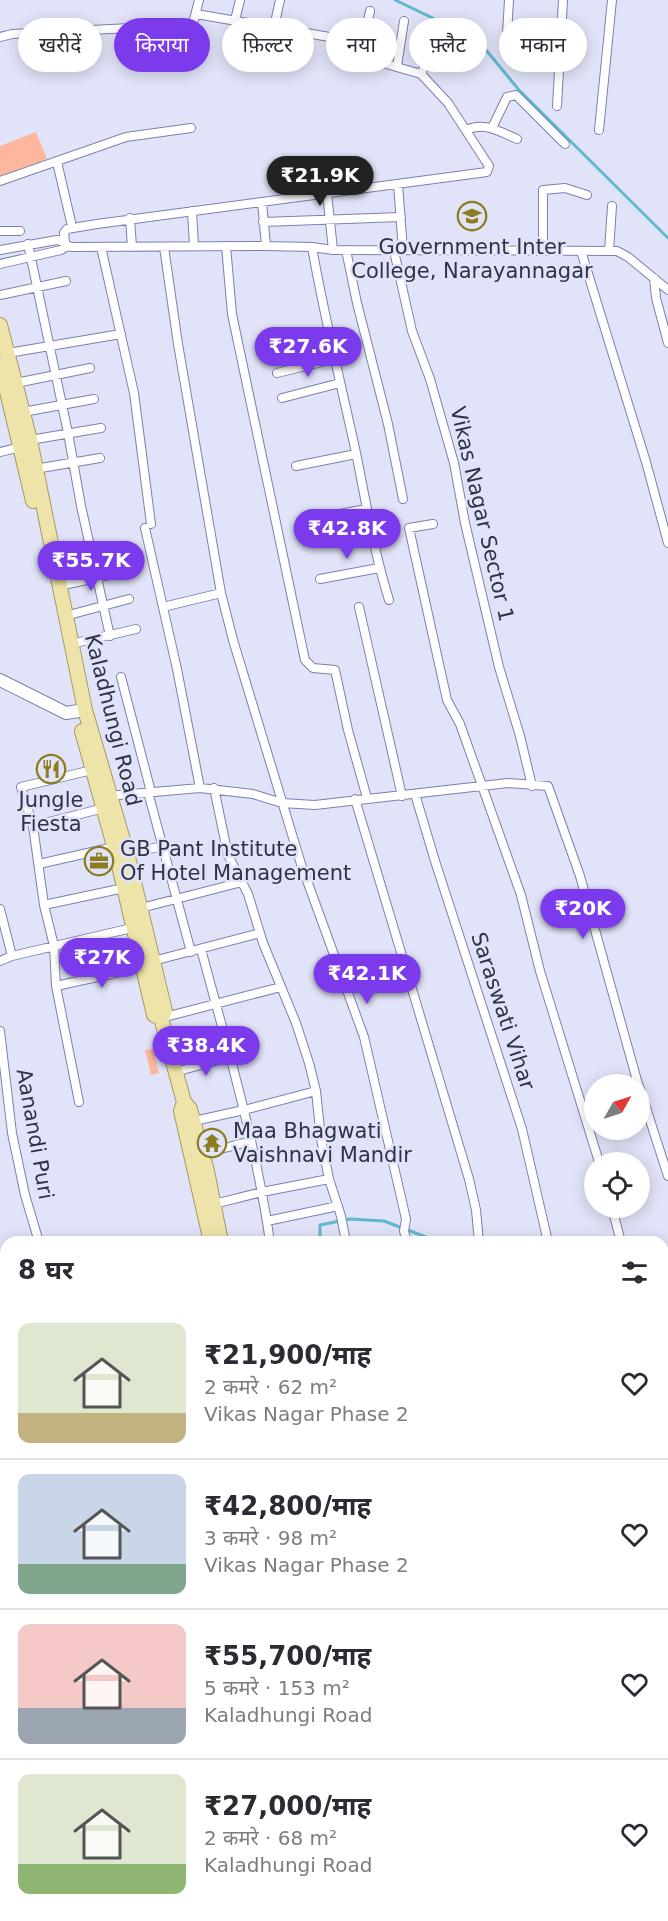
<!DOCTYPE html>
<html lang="hi">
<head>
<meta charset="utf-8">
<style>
  body { margin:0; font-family:"DejaVu Sans","Noto Sans Devanagari",sans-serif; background:#f7f7f7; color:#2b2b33; height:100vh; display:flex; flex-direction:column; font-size:22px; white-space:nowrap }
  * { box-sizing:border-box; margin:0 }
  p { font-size:20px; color:#7c7c81 }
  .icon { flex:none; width:33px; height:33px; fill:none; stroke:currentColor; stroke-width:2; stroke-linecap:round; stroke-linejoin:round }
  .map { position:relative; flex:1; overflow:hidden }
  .side { position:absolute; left:0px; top:1236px; width:669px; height:686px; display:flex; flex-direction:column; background:#fff; border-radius:18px 18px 0 0; box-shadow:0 3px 15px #0003 }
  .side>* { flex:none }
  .hud { position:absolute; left:18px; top:18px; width:633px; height:54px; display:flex; gap:12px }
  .needle { width:39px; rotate:51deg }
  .controls { position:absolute; left:584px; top:1074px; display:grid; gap:12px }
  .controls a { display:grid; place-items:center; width:66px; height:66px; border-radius:50%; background:#fff; box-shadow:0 3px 15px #0003; font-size:30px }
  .price { position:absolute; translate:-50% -51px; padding:0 14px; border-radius:21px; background:#7c3aed; color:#fff; font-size:20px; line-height:39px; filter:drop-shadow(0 2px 3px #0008) }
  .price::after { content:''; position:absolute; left:50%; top:36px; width:18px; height:14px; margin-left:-9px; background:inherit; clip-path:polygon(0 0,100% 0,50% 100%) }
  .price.selected { background:#222; color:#fff }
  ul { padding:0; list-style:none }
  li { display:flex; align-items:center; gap:18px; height:150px; padding:0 18px }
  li+li { border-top:2px solid #e1e1e2 }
  li span { display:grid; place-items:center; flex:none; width:168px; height:120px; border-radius:12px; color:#555 }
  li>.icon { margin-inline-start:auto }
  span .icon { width:72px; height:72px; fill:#fffc; stroke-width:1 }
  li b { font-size:26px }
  h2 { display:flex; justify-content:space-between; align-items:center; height:72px; padding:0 18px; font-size:26px }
  .chip { padding:0 21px; border-radius:27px; background:#fff; box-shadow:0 3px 15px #0003; font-size:21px; line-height:54px }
  .chip.selected { background:#7c3aed; color:#fff }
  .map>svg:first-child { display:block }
</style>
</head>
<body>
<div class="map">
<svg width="668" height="1921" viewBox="0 0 668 1921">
  <rect width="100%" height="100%" fill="#e1e4f8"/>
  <path fill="#fdb79f" d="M36,132L47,159L0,177V146Z
    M153,1049L159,1073L151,1075L145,1050Z
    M663,1351H668V1498L663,1483Z"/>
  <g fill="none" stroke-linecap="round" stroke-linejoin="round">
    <path stroke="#62b8d1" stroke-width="3" d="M395,0L466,34L482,45L519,90L668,238
      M320,1242V1225L350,1219L384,1221L439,1242
      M0,1307L6,1318
      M663,1309L668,1314"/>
    <g stroke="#7b80ae" stroke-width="10">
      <path id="street" d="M196,14L335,38
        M235,20L240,0
        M274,27L280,0
        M0,37L12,34L150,27L188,35L191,31L199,0
        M506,51L509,0
        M397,66L404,21
        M421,74L428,59L439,62
        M557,106L563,0
        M492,128L507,97L516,95L565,144
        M466,130C484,121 500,132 517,139
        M599,130L612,0
        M57,162L71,222
        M0,181L126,137L191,128
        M398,184L403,250
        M327,193L333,250
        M262,202L266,246
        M192,211L194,246
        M130,218L132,247
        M263,222L401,217
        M0,231H20
        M65,242L64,233L67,229L97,224L487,172L489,166L448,103L421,74L369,59L364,55L362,50L370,11
        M28,244L68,433L81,506L110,636
        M226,246L232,314L305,660L313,668L335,670L348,730L367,798
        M101,247L134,393L151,524
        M164,247L178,344L221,593L233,640L301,864L364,1037L406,1219L404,1231L407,1242
        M312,247C324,316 341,384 356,453C366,502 374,552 389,600
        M0,250L57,240L65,242L67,246L72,247L266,246L312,247L333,250L617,251L628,257L668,290
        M346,250L357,303L388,424L403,499
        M394,251L412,331L430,379L454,463L465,523L499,667L520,736L532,786
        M543,251V190L565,188L587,195
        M581,251L646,462L668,543
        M609,251L612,206
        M0,264L61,250L67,246
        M654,278L656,298L668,343
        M0,295L66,281
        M8,353L121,334
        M277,373L334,359
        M16,383L90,368
        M282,398L340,383
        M23,412L94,399
        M30,440L101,428
        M0,452L21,447
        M296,466L356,454
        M35,469L100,458
        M307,520L366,509
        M433,524L409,528L447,700L460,724L521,895L540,971L599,1162
        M145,528L177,669L200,788
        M53,557L90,548
        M320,579L379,568
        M59,586L118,573
        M163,607L221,593
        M359,607L402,796
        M65,616L129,599
        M71,644L136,629
        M121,677L151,792
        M214,788L228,855L248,894L263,943L296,1023L309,1063L316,1091L321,1139L329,1179L341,1216L346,1242
        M148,792L191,952
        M415,794L435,861L522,1129L548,1242
        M108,796L200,788L253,794L282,803L315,805L508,783L548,786L580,876L638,1084
        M355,799L469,1179L476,1210L479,1242
        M33,826L104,808
        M128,854L163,846
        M39,864L114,847
        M44,905L124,888
        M141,908L242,882
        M0,909L12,956
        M201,949C227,1046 256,1143 270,1242
        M0,961L12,956L136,927
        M153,961L260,933
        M56,986L143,967
        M161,1018L281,987
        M0,1031L12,1133L25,1195L39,1242
        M175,1072L230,1057
        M639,1086L668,1176
        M79,1102L56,986L54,946L44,905L33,826L21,787L92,770
        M194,1121L244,1110L316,1091
        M202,1154L251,1141
        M214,1204L262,1192L329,1179
        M612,1208L621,1242
        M267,1221L338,1206
        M2,1329L6,1337
        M663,1622L668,1639
        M663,1710L668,1708
        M663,1723L668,1738
        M0,1755L4,1774
        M4,1856L6,1855
        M663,1872L668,1887
        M52,1916L54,1921
        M92,1916L96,1921
        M342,1916L344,1921
        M528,1916L530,1921
        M575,1916L577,1921
        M627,1916L629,1921
        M657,1917L658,1921
        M111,1921L116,1918L115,1916
        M263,1921L294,1916"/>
    </g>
    <g stroke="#7b80ae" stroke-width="14">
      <path id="secondary" d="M0,680L66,713L85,710
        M663,1341H668
        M0,1570H6"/>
    </g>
    <g stroke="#a49a62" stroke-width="16">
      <path id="primary" d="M0,325L30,440L85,710L128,857L165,1011L161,1018L184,1102L190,1109L207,1171L221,1242
        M0,362L33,501
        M82,731L116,853L154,1015L161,1018
        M184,1102L181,1111L211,1242
        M405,1916L407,1921
        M416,1916L418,1921"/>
    </g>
    <use href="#street" stroke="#fff" stroke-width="8"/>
    <use href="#secondary" stroke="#fff" stroke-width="12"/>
    <use href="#primary" stroke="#eee4aa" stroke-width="14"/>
  </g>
  <defs>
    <g id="school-ring" transform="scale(1.5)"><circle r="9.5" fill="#e1e4f8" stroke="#8c7d23" stroke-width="1.5"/><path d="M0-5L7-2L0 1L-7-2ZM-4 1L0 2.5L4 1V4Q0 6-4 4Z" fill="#8c7d23"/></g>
    <g id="restaurant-ring" transform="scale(1.5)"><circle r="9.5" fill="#e1e4f8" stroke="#8c7d23" stroke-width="1.5"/><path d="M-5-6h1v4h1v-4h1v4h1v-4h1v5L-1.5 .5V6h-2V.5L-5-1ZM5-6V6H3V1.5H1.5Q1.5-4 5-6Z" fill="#8c7d23"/></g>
    <g id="office-ring" transform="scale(1.5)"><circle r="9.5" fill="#e1e4f8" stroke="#8c7d23" stroke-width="1.5"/><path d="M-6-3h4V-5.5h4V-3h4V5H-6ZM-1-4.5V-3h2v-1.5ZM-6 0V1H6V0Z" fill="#8c7d23"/></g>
    <g id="temple-ring" transform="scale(1.5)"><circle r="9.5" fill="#e1e4f8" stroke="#8c7d23" stroke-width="1.5"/><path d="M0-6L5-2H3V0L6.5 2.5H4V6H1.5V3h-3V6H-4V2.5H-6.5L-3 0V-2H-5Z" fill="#8c7d23"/></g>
  </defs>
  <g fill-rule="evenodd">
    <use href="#school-ring" x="472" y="216"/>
    <use href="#restaurant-ring" x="51" y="769"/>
    <use href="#office-ring" x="99" y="861"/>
    <use href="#temple-ring" x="212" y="1143"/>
  </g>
  <g text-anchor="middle" stroke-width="5" stroke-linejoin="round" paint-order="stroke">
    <g font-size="21" fill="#303246" stroke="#e1e4f8">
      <text x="472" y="254">Government Inter<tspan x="472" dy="24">College, Narayannagar</tspan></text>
      <text x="51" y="807">Jungle<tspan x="51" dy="24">Fiesta</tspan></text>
      <text x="120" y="856" text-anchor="start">GB Pant Institute<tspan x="120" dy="24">Of Hotel Management</tspan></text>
      <text x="233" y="1138" text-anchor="start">Maa Bhagwati<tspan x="233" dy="24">Vaishnavi Mandir</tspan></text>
    </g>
    <g font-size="21" fill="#303246" stroke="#e1e4f8">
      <text transform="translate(482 514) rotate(77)" y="7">Vikas Nagar Sector 1</text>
      <text transform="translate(113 720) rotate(76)" y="7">Kaladhungi Road</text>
      <text transform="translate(503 1011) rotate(72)" y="7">Saraswati Vihar</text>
      <text transform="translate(35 1134) rotate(80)" y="7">Aanandi Puri</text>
    </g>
  </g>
</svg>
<div class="controls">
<a><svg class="needle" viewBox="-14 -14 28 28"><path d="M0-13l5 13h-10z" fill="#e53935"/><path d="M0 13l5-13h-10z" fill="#7c7c81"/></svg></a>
<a><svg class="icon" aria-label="locate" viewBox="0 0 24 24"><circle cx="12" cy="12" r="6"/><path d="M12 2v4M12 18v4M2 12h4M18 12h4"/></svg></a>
</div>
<b class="price selected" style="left:320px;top:207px">₹21.9K</b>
<b class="price" style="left:308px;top:378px">₹27.6K</b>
<b class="price" style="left:347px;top:560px">₹42.8K</b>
<b class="price" style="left:91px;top:592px">₹55.7K</b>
<b class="price" style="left:583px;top:940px">₹20K</b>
<b class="price" style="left:102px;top:989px">₹27K</b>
<b class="price" style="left:367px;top:1005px">₹42.1K</b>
<b class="price" style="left:206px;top:1077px">₹38.4K</b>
<div class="hud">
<a class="chip">खरीदें</a>
<a class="chip selected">किराया</a>
<a class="chip">फ़िल्टर</a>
<a class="chip">नया</a>
<a class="chip">फ़्लैट</a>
<a class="chip">मकान</a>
</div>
<section class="side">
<h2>8 घर<svg class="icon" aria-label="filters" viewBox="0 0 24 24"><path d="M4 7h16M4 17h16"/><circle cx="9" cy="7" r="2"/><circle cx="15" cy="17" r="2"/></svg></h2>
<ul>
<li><span style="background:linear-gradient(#dfe7d0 75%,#c2b280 0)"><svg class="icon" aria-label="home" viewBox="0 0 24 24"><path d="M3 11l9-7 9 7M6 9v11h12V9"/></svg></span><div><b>₹21,900/माह</b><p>2 कमरे · 62 m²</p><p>Vikas Nagar Phase 2</p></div><svg class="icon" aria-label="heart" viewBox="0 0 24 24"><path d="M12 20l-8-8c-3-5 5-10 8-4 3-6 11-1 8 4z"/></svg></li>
<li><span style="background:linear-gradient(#c9d6e8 75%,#7fa58c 0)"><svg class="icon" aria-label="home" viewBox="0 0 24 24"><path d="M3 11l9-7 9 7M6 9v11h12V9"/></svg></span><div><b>₹42,800/माह</b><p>3 कमरे · 98 m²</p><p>Vikas Nagar Phase 2</p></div><svg class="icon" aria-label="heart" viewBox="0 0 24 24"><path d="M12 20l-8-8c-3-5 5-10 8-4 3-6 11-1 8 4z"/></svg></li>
<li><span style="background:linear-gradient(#f6c9c9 70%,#9aa5b1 0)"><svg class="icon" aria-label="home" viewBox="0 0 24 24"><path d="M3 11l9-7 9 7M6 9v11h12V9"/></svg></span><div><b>₹55,700/माह</b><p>5 कमरे · 153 m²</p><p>Kaladhungi Road</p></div><svg class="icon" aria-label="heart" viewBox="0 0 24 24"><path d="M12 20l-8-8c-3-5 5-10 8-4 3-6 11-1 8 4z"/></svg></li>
<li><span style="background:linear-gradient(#dfe7d0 75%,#8fb573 0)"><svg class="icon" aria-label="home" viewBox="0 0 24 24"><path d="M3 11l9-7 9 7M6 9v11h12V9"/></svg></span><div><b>₹27,000/माह</b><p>2 कमरे · 68 m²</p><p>Kaladhungi Road</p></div><svg class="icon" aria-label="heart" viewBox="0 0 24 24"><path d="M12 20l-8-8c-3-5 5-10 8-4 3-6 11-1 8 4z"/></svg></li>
</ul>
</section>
</div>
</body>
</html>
